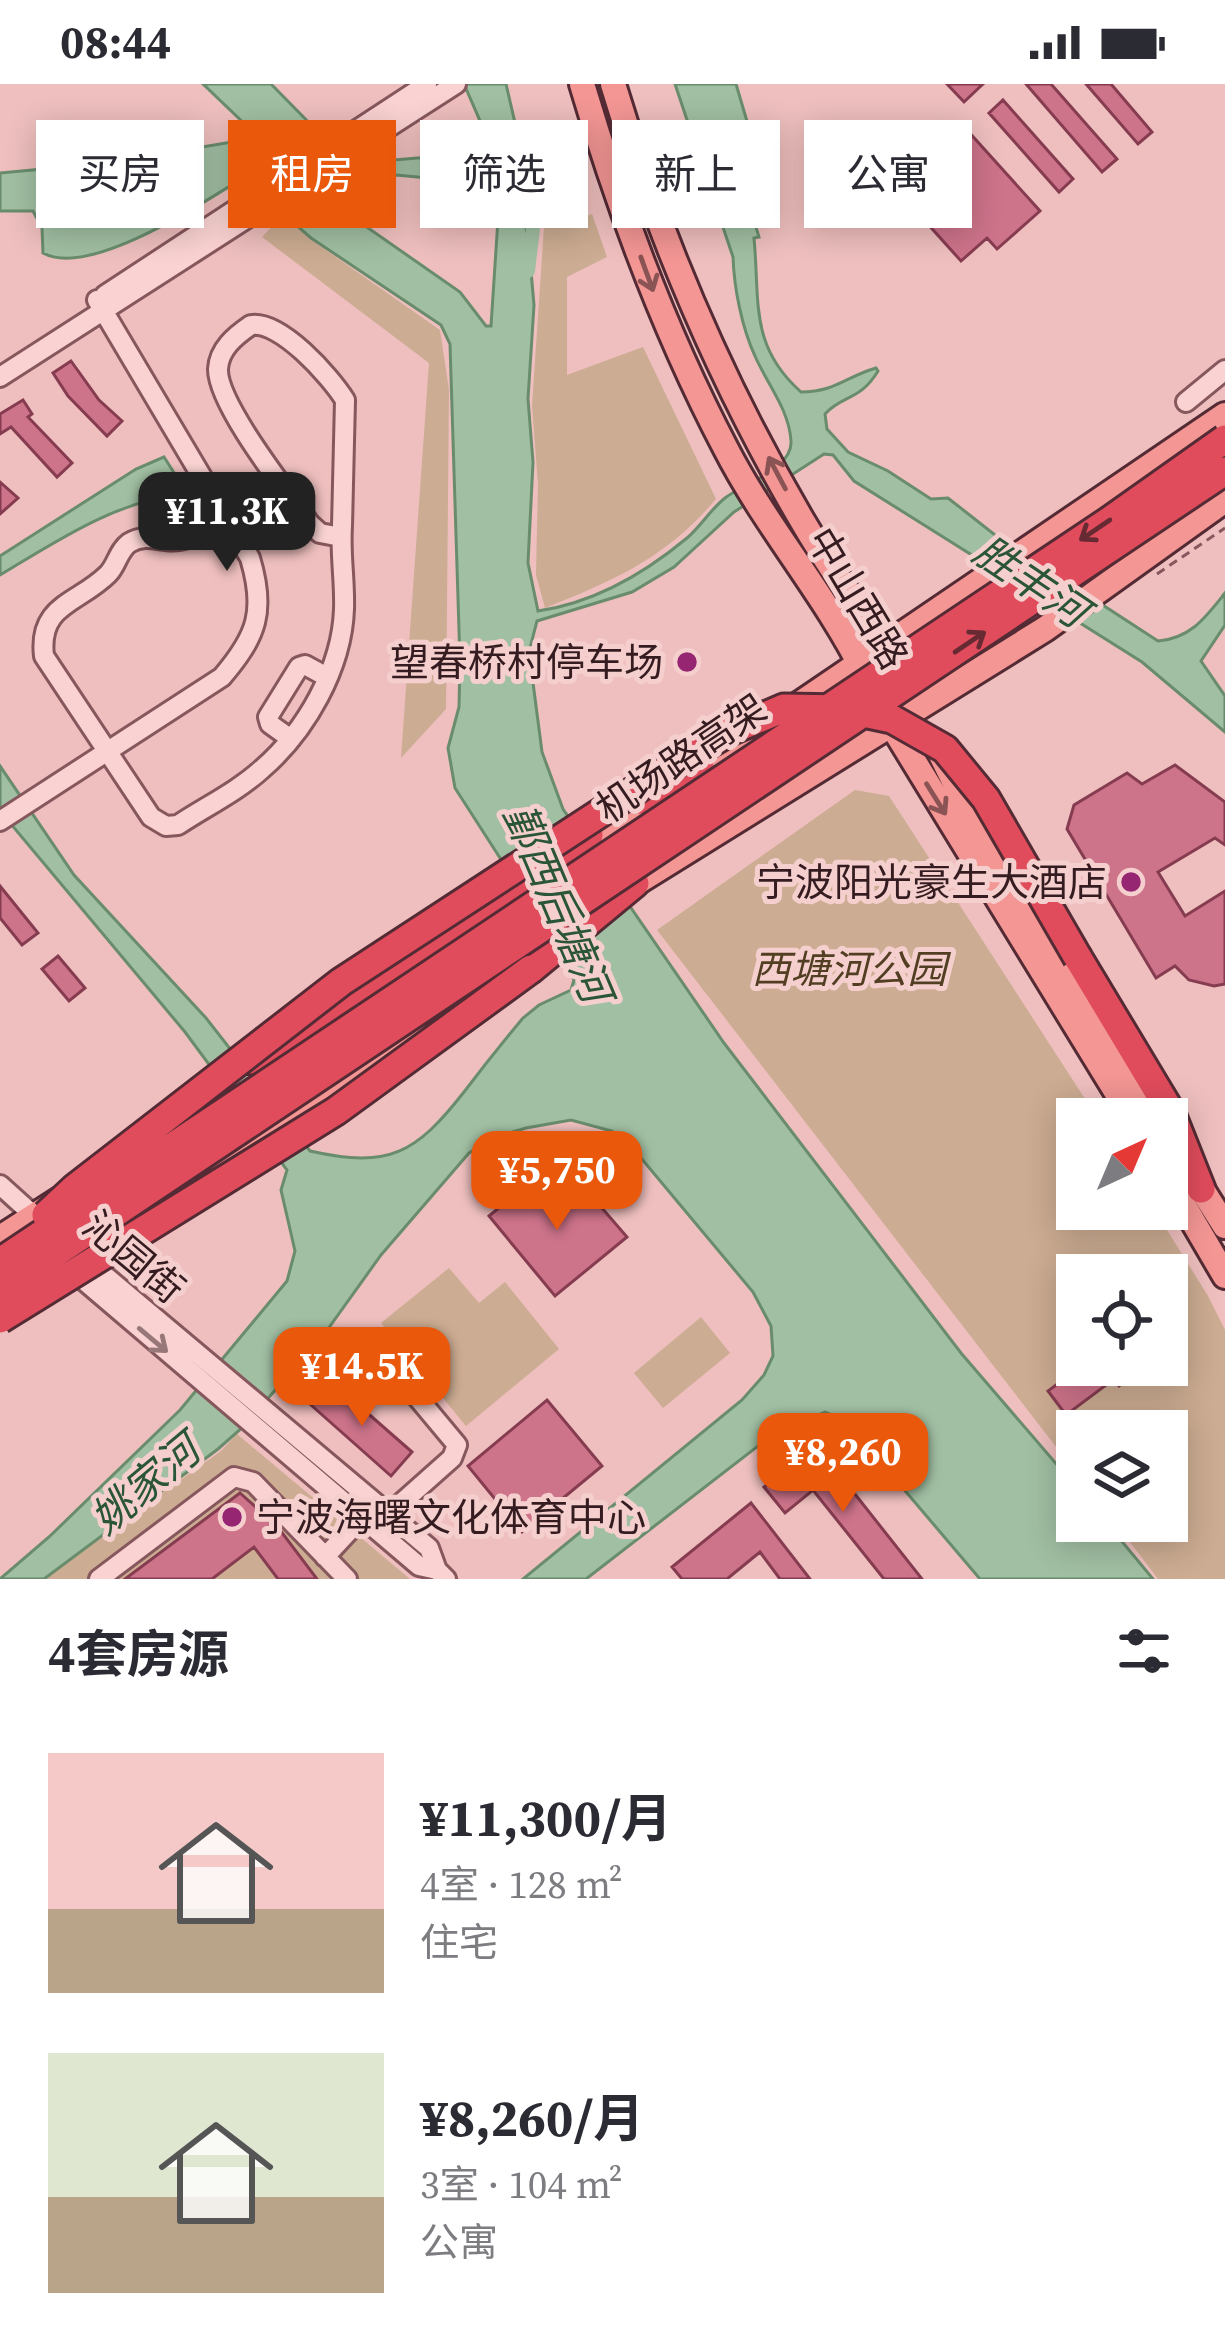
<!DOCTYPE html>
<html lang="zh">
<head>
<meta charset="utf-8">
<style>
  body { margin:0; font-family:"Source Serif 4","Noto Sans SC",serif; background:#f2f2f3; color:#2b2b33; height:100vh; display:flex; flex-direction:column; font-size:45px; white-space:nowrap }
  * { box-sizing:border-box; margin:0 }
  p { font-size:39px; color:#7c7c81 }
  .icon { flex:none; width:66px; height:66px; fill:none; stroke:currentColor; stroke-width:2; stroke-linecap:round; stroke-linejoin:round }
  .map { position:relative; height:1495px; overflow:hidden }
  .side { display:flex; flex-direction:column; background:#fff; flex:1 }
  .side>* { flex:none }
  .top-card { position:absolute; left:36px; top:36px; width:1155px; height:108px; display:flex; gap:24px }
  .needle { width:78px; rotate:44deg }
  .fabs { position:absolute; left:1056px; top:1014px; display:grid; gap:24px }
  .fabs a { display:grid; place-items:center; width:132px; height:132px; border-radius:0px; background:#fff; box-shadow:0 6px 30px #0003; font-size:60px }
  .price { position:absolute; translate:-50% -102px; padding:0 27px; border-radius:24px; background:#ea580c; color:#fff; font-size:39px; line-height:78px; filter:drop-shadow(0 3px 6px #0008) }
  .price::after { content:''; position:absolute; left:50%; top:72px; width:36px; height:27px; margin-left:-18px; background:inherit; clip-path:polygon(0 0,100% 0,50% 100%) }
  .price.current { background:#222; color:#fff }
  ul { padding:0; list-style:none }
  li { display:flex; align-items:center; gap:36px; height:300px; padding:0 48px }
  li span { display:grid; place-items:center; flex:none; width:336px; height:240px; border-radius:0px; color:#555 }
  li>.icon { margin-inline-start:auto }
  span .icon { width:144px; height:144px; fill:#fffc; stroke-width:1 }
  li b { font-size:51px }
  h2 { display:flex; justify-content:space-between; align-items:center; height:144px; padding:0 48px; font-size:51px }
  .tag { padding:0 42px; border-radius:0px; background:#fff; box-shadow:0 6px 30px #0003; font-size:42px; line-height:108px }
  .tag.current { background:#ea580c; color:#fff }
  .status { display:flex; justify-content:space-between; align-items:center; height:84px; padding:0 60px; background:#fff; direction:ltr }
  .status svg { height:33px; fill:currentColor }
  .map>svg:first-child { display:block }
</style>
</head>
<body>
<div class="status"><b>08:44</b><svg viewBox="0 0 49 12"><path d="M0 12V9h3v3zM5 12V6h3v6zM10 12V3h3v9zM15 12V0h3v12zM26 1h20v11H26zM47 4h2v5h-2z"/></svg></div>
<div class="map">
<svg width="1225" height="1495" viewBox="0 0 1225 1495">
  <rect width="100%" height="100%" fill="#eebfbe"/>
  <path fill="#ccac92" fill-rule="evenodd" d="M285,129L310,155L440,246L449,306L446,625L401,674L429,279L262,153Z
    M592,130L607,173L567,193V291L643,263L716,415C666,474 615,496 545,524L536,491L538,400L532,322L544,143Z
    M855,706L889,712L1098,1035H1077V1125H1154L1208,1212L1225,1246V1495H1158L1114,1437H1167V1347H1077V1390L657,846ZM1077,1191H1167V1281H1077Z
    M449,1184L479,1219L505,1198L559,1265L466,1342L381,1239Z
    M701,1233L730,1269L663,1324L634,1289Z
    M237,1350L410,1495H43L221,1367Z"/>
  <path fill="#a1bfa3" stroke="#698d6c" stroke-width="3" fill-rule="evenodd" d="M203,0H271L330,60L349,72L370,78L441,72L464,77L483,62L487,53L464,0H506L528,95L519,113L528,153L534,221L528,315L533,378L528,479L538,527C593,519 645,489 687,454C701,442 710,426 725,414C744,399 793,385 791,357C789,325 767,300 755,272C742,244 734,204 733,173L675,0H736L749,44L729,55L759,153L754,154C760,217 749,262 801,308C835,308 845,293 876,284L878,287C860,317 842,311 825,330L827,345L848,368L888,387L931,415L948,414L995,451L1158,557C1191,554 1205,534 1225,509V541L1201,577L1225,612V648L1142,578L854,397L833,371L824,370L734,428L674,483L632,508L537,537L529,568L542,668L563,725L724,959L961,1269L1077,1404V1437H1105L1153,1495H980L845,1336L825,1328L776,1348L586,1495H523L742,1316L764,1291L773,1272L771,1242L753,1208L636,1068L612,1047L571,1036L526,1044L496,1053L469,1069L381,1171L325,1249L243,1343L218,1365L44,1495H0L49,1453L180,1326L287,1197L295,1167L281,1106L287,1086L185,948L0,727V682L74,791L206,934L310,1067C390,1085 416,1069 464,1008C483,983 503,958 523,934L539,921L571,906L574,896L549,850L455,704L448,664L459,623L460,578L450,260L441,241L311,154L246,97H238C198,122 88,194 43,169L42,144L33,127H0V89L107,79L250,55L252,47ZM396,91L492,100L499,120L491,242H486L460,208L348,130L333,109L342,99Z
    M164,373L187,409C116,417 60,455 0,491V472L136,385Z"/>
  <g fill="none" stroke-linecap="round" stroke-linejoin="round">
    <path stroke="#a1bfa3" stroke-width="14" d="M517,91L533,145L528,187"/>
  </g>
  <path fill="#cd738a" stroke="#863c50" stroke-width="3" d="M947,0H983L964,18Z
    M1026,0H1051L1117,75L1102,88Z
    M1086,0H1111L1152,48L1138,60Z
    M1003,16L1073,95L1059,108L989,29Z
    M967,46L1040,127L997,165L987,154L961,177L899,108Z
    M71,277L99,316L122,337L107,352L68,312L53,289Z
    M23,316L32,330L28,333L72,379L57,393L11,343L0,350V330Z
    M0,398L18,414L0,430Z
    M1175,681L1225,718V761L1215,754L1158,788L1185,832L1225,807V900L1214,902L1189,896L1175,882L1156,894L1067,745L1074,721L1127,689L1142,700Z
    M0,802L38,849L22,861L0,834Z
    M58,872L85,904L69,917L42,885Z
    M536,1093L559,1121L583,1102L627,1153L555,1212L489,1132Z
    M1083,1281H1149L1119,1302L1114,1295L1066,1331L1048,1307Z
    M332,1298L412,1368L391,1392L311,1321Z
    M547,1316L602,1382L522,1448L468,1382Z
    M803,1372L819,1392L832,1381L922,1495H884L813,1406L785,1429L764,1403Z
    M240,1409L277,1442L317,1495H278L254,1463L212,1495H125Z
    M751,1419L810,1495H780L760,1468L727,1495H682L672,1483Z"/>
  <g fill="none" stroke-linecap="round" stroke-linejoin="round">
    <g stroke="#86575d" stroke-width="24">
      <path id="minor" d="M105,211L427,0
        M0,293L456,0
        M1186,318L1225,286
        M222,428C211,436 197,450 184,455C165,461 149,447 129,459C118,467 117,481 108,490C78,520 38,520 44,572L151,733L166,742L178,741C205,723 238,707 262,685C306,647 342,584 344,525C345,497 340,470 342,442L345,316C330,292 280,236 251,241C235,252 219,265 218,285C217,320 288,409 310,440L320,449L341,453
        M291,655L270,640L268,633L299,583L305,581L327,593
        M0,737L222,593C257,552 266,527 250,474L97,216
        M0,1101L41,1138
        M85,1175L429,1464L437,1486L446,1495
        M68,1183L419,1482L437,1486
        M356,1288L376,1274L387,1277L457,1361L452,1374L389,1430
        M325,1473L362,1433
        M99,1495L234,1393L253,1398L347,1495"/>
    </g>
    <g stroke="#542b34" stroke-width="30">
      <path id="major" d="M582,0C619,125 665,249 726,365C766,443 826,511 865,590
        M613,0C659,153 724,305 806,443C832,487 863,529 889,574
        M883,627L1133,1035
        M942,673L965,719L1158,1035
        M577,771L1225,331
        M618,810L1045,545L1225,416
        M144,1063L217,1018
        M1191,1088L1225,1142
        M1167,1093L1225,1192
        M131,1139L550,856
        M0,1154L59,1116"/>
    </g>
    <g stroke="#542b34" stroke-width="33">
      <path id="highway" d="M640,716L700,684
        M1078,874L1170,1027L1201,1105
        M531,885L635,799
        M251,976L296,954L589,751"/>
    </g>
    <path stroke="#86575d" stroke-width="3" stroke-dasharray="9 6" stroke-linecap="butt" d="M1157,490L1225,444"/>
    <use href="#minor" stroke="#f9d2d1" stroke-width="18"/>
    <use href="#major" stroke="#f39694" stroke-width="24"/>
    <use href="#highway" stroke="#e04c5c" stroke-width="27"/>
    <g stroke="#542b34" stroke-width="33" stroke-linecap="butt">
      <path id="highway-bridge" d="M46,1131L75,1104L341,898L683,675L732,646L784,624L845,625L892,635L945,665L986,715L1078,874
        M0,1178L1109,437L1225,355
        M0,1206L1225,387
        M0,1235L336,1027L531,885"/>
    </g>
    <use href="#highway-bridge" stroke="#e04c5c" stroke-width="27"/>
  </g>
  <defs><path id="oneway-shaft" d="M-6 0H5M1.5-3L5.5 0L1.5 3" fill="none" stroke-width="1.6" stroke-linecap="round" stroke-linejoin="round" transform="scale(3)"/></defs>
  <g stroke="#8a5354">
    <use href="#oneway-shaft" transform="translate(647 190) rotate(70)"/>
    <use href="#oneway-shaft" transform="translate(777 389) rotate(-118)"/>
    <use href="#oneway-shaft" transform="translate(936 715) rotate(58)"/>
  </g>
  <g stroke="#682a32">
    <use href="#oneway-shaft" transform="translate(1095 446) rotate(146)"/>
    <use href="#oneway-shaft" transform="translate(970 558) rotate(-34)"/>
  </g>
  <use stroke="#977778" href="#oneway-shaft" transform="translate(153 1256) rotate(40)"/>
  <g fill="#962672" stroke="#f5cfcd" stroke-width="4.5">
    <circle cx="687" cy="578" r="12"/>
    <circle cx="1131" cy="798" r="12"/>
    <circle cx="232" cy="1433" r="12"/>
  </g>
  <g text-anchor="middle" stroke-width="10" stroke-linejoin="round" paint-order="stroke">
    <g font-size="39" fill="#351c20" stroke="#f5cfcd">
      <text transform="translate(858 514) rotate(59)" y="14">中山西路</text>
      <text transform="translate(681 674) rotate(-34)" y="14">机场路高架</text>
      <text transform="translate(134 1173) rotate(40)" y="14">沁园街</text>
    </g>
    <g font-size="39" fill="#351c20" stroke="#f5cfcd" text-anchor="end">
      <text x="663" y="592">望春桥村停车场</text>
      <text x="1107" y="812">宁波阳光豪生大酒店</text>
      <text x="256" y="1447" text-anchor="start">宁波海曙文化体育中心</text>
    </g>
    <g font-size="39" font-style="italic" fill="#523e22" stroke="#f5cfcd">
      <text x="849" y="899">西塘河公园</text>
    </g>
    <g font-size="42" font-style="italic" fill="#2a5536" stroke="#f5cfcd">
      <text transform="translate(1031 497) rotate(34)" y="15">胜丰河</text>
      <text transform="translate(558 819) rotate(67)" y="15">鄞西后塘河</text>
      <text transform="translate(145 1400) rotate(-40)" y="15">姚家河</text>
    </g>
  </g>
</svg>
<div class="fabs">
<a><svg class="needle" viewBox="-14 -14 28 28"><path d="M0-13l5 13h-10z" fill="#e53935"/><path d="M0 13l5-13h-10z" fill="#7c7c81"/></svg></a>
<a><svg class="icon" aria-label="locate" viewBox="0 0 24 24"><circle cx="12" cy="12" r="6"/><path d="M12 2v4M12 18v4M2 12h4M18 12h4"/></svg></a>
<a><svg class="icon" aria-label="layers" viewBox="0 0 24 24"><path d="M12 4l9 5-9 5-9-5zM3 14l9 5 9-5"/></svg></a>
</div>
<b class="price current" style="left:227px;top:490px">¥11.3K</b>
<b class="price" style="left:557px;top:1149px">¥5,750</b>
<b class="price" style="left:362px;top:1345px">¥14.5K</b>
<b class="price" style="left:843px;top:1431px">¥8,260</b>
<div class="top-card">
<a class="tag">买房</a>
<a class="tag current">租房</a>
<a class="tag">筛选</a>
<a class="tag">新上</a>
<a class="tag">公寓</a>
</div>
</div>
<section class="side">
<h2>4套房源<svg class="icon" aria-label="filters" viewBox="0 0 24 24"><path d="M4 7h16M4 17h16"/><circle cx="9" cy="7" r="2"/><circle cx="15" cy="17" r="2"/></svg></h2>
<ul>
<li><span style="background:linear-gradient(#f6c9c9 65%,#b9a48a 0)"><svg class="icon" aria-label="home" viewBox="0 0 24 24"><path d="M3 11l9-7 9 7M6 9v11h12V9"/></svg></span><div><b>¥11,300/月</b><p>4室 · 128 m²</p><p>住宅</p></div></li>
<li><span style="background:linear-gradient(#dfe7d0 60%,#b9a48a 0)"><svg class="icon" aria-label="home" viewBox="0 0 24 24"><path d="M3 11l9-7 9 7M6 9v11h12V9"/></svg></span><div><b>¥8,260/月</b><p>3室 · 104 m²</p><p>公寓</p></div></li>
</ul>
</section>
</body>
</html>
